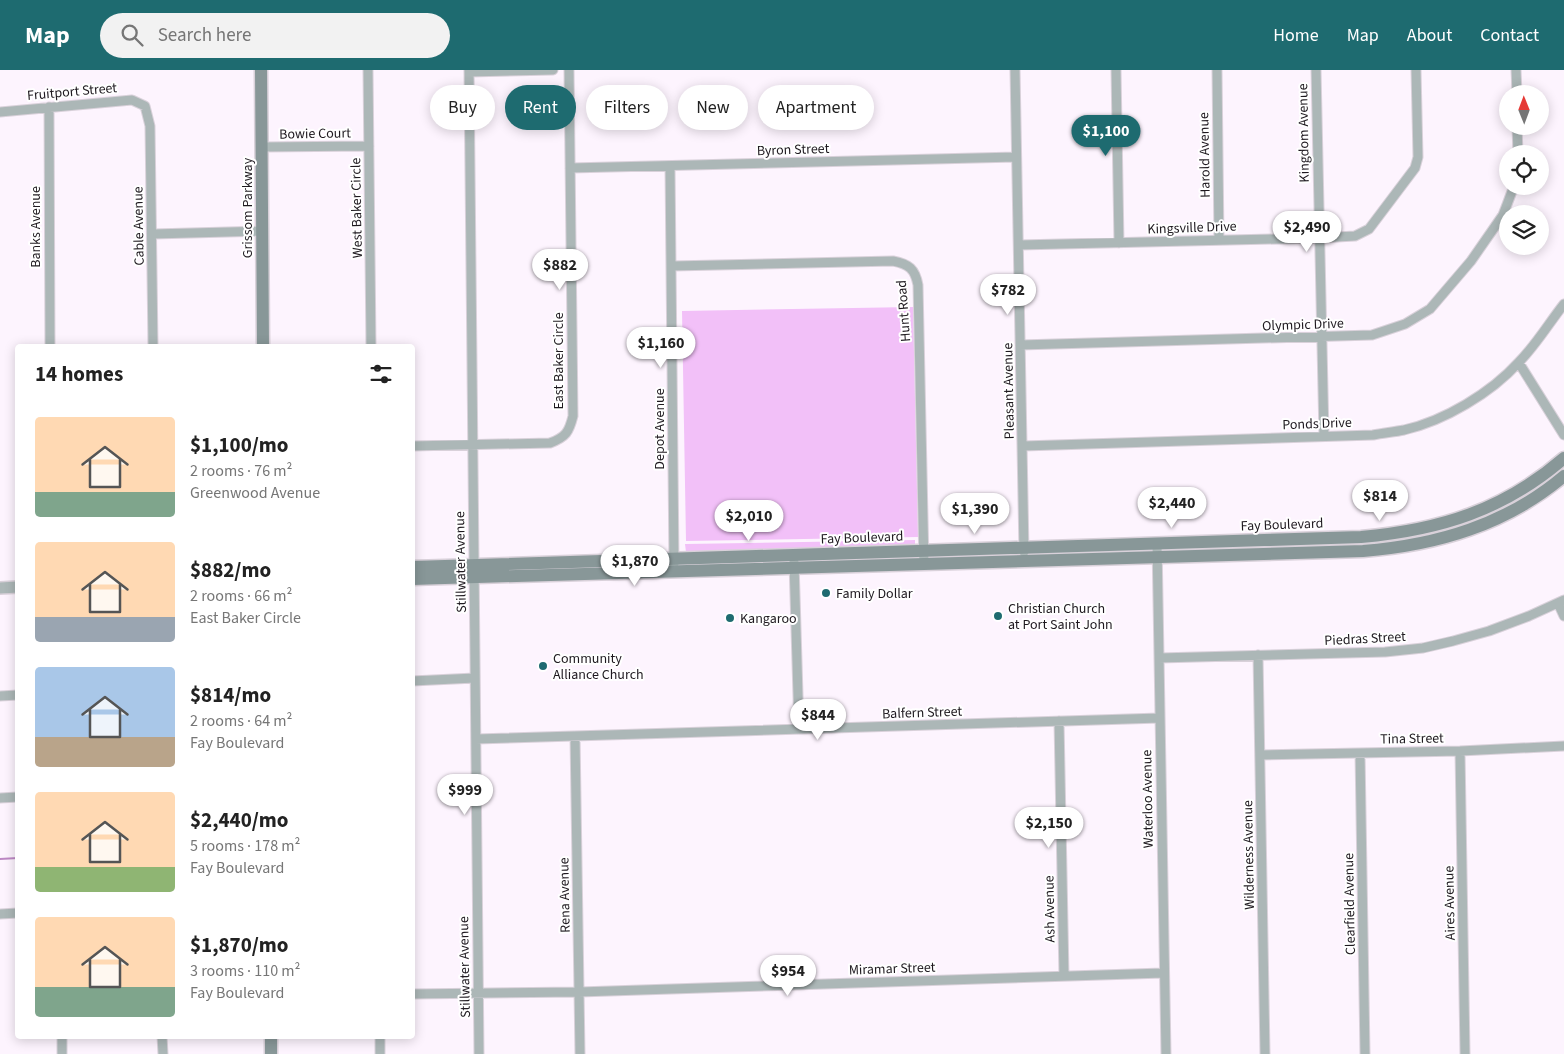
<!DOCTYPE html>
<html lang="en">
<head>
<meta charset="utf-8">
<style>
  body { margin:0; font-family:"Source Sans 3",sans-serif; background:#f2f2f2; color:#222; height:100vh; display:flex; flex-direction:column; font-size:19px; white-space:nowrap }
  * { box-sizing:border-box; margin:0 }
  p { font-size:16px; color:#767676 }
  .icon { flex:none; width:28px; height:28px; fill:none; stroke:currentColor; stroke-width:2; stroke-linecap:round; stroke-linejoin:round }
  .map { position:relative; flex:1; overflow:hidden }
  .panel { position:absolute; left:15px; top:274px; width:400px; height:695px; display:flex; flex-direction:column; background:#fff; border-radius:5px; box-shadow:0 2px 12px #0003 }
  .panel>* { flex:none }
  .banner { position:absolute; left:430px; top:15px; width:475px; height:45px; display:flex; gap:10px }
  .needle { width:32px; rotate:359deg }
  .fabs { position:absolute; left:1499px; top:15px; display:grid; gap:10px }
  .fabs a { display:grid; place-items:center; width:50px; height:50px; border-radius:50%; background:#fff; box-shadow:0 2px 12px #0003; font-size:25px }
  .price { position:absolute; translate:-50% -42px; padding:0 11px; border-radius:18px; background:#fff; color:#222; font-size:16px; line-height:32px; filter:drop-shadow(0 1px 2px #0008) }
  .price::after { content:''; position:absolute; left:50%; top:30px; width:15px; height:11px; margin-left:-8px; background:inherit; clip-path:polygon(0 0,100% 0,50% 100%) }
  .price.active { background:#1e6b70; color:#fff }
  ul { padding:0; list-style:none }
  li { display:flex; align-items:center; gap:15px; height:125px; padding:0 20px }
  li span { display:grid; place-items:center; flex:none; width:140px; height:100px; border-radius:5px; color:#555 }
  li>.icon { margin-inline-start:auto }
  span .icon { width:60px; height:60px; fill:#fffc; stroke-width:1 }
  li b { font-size:21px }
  h2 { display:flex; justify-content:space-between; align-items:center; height:60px; padding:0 20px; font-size:21px }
  .tag { padding:0 18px; border-radius:22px; background:#fff; box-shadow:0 2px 12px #0003; font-size:18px; line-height:45px }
  .tag.active { background:#1e6b70; color:#fff }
  header { display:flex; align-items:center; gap:30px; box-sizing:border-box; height:70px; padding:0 25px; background:#1e6b70; color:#fff }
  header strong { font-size:24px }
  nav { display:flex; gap:28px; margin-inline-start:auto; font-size:18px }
  .search { width:350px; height:45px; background:#f2f2f2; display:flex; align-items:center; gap:12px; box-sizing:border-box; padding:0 18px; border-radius:28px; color:#767676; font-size:19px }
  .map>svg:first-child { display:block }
</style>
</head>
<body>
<header>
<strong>Map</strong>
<div class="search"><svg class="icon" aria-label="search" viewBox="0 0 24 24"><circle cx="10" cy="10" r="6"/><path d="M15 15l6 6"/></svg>Search here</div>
<nav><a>Home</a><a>Map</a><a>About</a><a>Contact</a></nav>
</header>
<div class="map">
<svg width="1564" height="984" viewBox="0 0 1564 984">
  <rect width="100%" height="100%" fill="#fdf4fe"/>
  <path fill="#f2c0f8" d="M913,237L918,467L686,471L682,241Z
    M915,470V476L686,482L685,474Z"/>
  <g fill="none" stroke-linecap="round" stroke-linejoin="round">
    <path stroke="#bd88c4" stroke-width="2" d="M0,789L18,788"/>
    <g stroke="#d9d1da" stroke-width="11">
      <path id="minor" d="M368,0L371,276
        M469,0L479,984
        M1015,0L1024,482
        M1116,0L1119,173
        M1217,0L1219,170
        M1316,0L1324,366
        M1516,0L1517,24
        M469,2L553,0
        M49,37L50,276
        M0,42L132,30L145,36L150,56L153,276
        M1517,56L1518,84
        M262,77L369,76
        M670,96L674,494
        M570,98L1016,87
        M153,164L262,161
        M1019,175L1319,168L1355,166L1369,159L1415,98L1418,87L1416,0
        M672,196L893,191C909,194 915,199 918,215L924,495
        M1020,275L1372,265L1405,254L1430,239L1471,191L1503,145L1514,116
        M1519,293L1564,365
        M412,376L550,373C566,367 569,362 573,346L569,0
        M1023,376L1373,365C1383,363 1394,362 1404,360C1444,351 1491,323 1519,292C1536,275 1549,253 1564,234
        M1157,473L1166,984
        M794,492L799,659
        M1558,533L1564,546
        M1258,585L1265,984
        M1159,588L1385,582L1423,578L1453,571L1489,561L1529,546L1564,530
        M412,611L475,608
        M0,626L18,625
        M1059,651L1064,906
        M575,666L580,984
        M476,669L1160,648
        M1460,681L1465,984
        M1360,683L1365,984
        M1260,685L1460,681L1564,676
        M0,728L18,727
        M0,844L18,843
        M412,924L579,922L1163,903
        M62,966V984
        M162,966L163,984
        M380,966V984"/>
    </g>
    <g stroke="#d9d1da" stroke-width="14">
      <path id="tertiary" d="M0,518L18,517"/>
    </g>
    <g stroke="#d9d1da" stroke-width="15">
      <path id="secondary" d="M261,0L263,276
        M412,497L1361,467C1440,460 1504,440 1564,388
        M412,509L1363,481C1437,475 1506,455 1564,406
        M271,966V984"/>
    </g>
    <use href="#minor" stroke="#acb7b7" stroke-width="9"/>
    <use href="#tertiary" stroke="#acb7b7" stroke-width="11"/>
    <use href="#secondary" stroke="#889798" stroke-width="12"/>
  </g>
  <g fill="#1e6b70" stroke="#fff" stroke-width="2">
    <circle cx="826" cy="523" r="5"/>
    <circle cx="998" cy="546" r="5"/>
    <circle cx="730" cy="548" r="5"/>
    <circle cx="543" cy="596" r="5"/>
  </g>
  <g text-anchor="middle" stroke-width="4" stroke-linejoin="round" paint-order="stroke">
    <g font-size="14" fill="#1e191f" stroke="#fff">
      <text transform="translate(72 21) rotate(-5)" y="5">Fruitport Street</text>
      <text transform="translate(315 63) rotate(-1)" y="5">Bowie Court</text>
      <text transform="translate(1303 63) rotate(-91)" y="5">Kingdom Avenue</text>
      <text transform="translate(793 79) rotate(-2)" y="5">Byron Street</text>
      <text transform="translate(1204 85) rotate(-91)" y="5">Harold Avenue</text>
      <text transform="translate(247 138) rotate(-90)" y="5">Grissom Parkway</text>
      <text transform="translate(356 138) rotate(-91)" y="5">West Baker Circle</text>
      <text transform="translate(138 156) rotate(-91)" y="5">Cable Avenue</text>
      <text transform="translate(35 157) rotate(-90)" y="5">Banks Avenue</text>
      <text transform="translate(1192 157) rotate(-2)" y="5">Kingsville Drive</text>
      <text transform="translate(903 241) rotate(-94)" y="5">Hunt Road</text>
      <text transform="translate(1303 254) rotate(-2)" y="5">Olympic Drive</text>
      <text transform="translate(558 291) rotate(-90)" y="5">East Baker Circle</text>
      <text transform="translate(1008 321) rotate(-91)" y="5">Pleasant Avenue</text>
      <text transform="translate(1317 353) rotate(-2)" y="5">Ponds Drive</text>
      <text transform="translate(659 359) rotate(-90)" y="5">Depot Avenue</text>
      <text transform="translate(1282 454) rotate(-2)" y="5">Fay Boulevard</text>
      <text transform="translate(862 467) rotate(-2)" y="5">Fay Boulevard</text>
      <text transform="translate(460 492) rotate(-91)" y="5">Stillwater Avenue</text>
      <text transform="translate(1365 568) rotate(-3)" y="5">Piedras Street</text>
      <text transform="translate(922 642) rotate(-2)" y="5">Balfern Street</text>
      <text transform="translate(1412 668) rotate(-1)" y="5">Tina Street</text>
      <text transform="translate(1147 729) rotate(-91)" y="5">Waterloo Avenue</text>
      <text transform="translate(1248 785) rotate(-91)" y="5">Wilderness Avenue</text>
      <text transform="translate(564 825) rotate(-91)" y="5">Rena Avenue</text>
      <text transform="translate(1449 833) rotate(-91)" y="5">Aires Avenue</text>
      <text transform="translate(1349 834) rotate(-91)" y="5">Clearfield Avenue</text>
      <text transform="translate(1049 839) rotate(-91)" y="5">Ash Avenue</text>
      <text transform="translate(464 897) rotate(-91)" y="5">Stillwater Avenue</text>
      <text transform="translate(892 898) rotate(-2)" y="5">Miramar Street</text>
    </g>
    <g font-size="14" fill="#1e191f" stroke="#fff" text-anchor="start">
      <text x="836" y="528">Family Dollar</text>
      <text x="1008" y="543">Christian Church<tspan x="1008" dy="16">at Port Saint John</tspan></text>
      <text x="740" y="553">Kangaroo</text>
      <text x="553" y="593">Community<tspan x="553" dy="16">Alliance Church</tspan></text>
    </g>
  </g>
</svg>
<div class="fabs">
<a><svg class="needle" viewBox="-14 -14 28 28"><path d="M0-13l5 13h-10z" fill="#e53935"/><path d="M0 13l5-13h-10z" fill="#767676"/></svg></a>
<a><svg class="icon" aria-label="locate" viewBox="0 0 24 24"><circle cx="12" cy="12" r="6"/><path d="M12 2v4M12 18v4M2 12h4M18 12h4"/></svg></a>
<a><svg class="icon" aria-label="layers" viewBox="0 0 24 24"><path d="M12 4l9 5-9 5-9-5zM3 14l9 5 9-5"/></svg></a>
</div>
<b class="price active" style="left:1106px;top:87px">$1,100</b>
<b class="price" style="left:1307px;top:183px">$2,490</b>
<b class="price" style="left:560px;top:221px">$882</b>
<b class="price" style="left:1008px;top:246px">$782</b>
<b class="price" style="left:661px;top:299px">$1,160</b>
<b class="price" style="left:1380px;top:452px">$814</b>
<b class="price" style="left:1172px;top:459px">$2,440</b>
<b class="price" style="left:975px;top:465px">$1,390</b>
<b class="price" style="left:749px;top:472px">$2,010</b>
<b class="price" style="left:635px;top:517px">$1,870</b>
<b class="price" style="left:818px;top:671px">$844</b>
<b class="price" style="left:465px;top:746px">$999</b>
<b class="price" style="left:1049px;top:779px">$2,150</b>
<b class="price" style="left:788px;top:927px">$954</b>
<div class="banner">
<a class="tag">Buy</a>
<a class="tag active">Rent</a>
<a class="tag">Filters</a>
<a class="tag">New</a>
<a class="tag">Apartment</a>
</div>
<section class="panel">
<h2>14 homes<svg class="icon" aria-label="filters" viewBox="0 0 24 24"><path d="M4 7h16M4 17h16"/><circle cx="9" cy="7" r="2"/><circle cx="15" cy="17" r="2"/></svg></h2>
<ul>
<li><span style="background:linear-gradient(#ffd9b3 75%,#7fa58c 0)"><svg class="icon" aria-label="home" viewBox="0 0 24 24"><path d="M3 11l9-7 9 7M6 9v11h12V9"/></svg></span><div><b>$1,100/mo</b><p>2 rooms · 76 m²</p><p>Greenwood Avenue</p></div></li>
<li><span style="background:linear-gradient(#ffd9b3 75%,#9aa5b1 0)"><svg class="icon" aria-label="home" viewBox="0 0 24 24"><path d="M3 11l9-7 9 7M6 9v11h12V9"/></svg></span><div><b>$882/mo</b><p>2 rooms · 66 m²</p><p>East Baker Circle</p></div></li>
<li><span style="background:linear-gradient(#a9c7e8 70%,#b9a48a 0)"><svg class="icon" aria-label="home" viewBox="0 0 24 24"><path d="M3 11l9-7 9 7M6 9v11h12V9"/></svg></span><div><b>$814/mo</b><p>2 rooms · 64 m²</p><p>Fay Boulevard</p></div></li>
<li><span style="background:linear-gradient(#ffd9b3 75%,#8fb573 0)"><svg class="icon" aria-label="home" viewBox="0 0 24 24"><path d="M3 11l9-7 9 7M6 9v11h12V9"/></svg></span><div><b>$2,440/mo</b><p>5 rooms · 178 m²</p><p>Fay Boulevard</p></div></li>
<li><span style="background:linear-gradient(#ffd9b3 70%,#7fa58c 0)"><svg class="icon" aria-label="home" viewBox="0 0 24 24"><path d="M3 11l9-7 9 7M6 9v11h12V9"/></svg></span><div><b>$1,870/mo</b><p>3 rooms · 110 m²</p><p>Fay Boulevard</p></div></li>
</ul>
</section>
</div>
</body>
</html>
